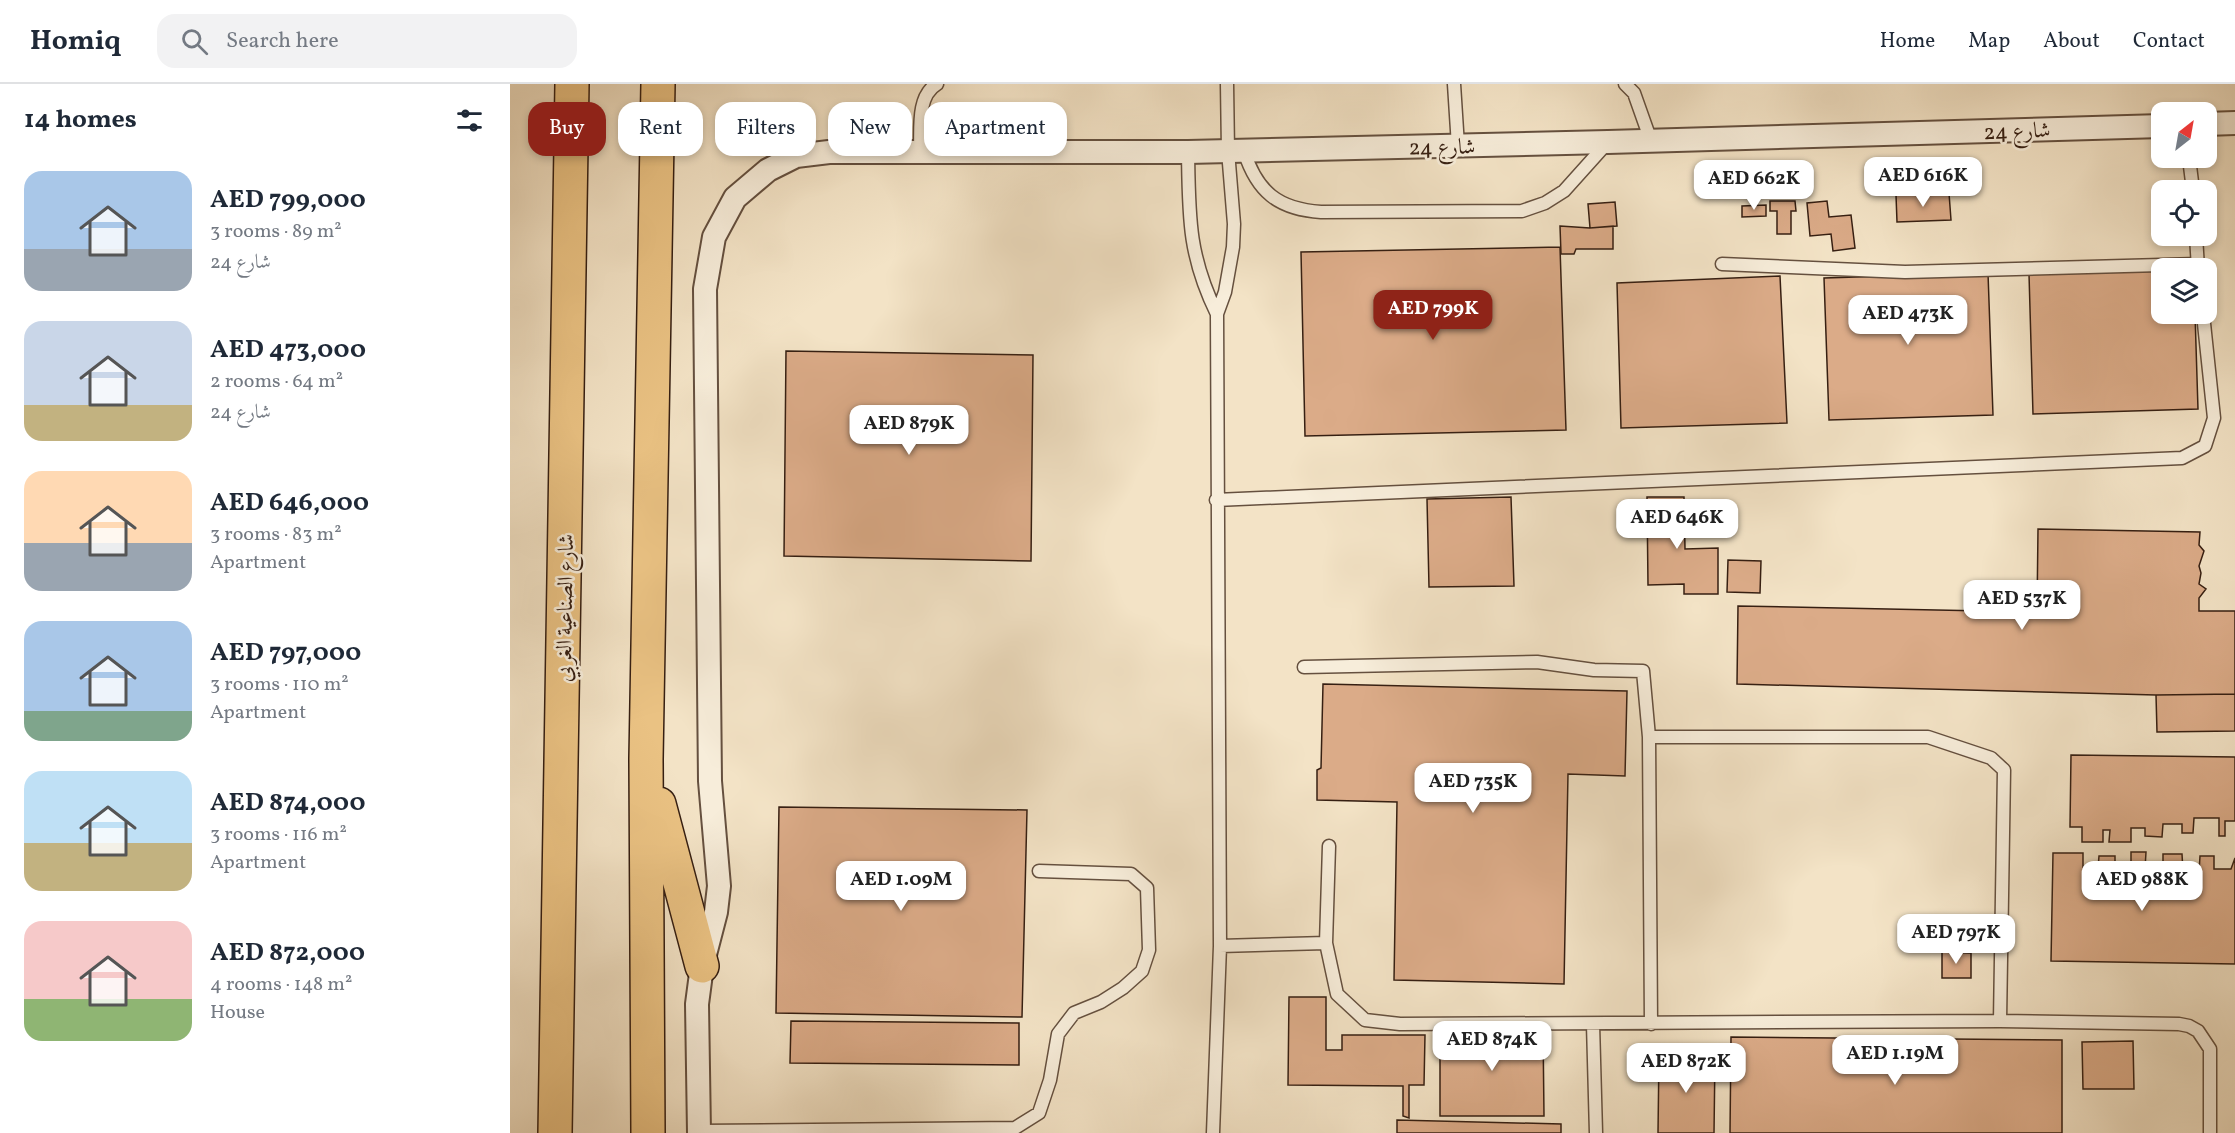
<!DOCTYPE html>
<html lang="en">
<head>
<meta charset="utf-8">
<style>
  body { margin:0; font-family:Vollkorn,Amiri,serif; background:#f2f2f3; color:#1f2937; height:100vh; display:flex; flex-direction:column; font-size:22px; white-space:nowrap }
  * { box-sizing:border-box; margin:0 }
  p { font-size:20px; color:#747a83 }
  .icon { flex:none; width:33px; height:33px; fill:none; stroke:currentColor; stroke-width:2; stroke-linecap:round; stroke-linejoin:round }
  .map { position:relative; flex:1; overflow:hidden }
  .details { display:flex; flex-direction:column; background:#fff; width:510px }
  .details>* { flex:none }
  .guide { position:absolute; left:18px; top:18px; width:570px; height:54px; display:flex; gap:12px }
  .needle { width:39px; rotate:31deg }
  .buttons { position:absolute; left:1641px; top:18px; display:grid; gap:12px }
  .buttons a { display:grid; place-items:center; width:66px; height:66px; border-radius:12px; background:#fff; box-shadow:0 3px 9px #0003; font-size:30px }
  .price { position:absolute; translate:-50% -51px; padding:0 14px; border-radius:12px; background:#fff; color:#222; font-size:20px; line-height:39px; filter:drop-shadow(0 2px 3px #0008) }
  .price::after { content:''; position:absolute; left:50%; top:36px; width:18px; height:14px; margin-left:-9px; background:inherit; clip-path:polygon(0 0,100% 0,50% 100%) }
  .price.selected { background:#8f2418; color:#fff }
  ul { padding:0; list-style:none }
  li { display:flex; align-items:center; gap:18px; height:150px; padding:0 24px }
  li span { display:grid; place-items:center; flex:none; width:168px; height:120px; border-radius:18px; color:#555 }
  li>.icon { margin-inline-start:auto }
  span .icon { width:72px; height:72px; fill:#fffc; stroke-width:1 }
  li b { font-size:26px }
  h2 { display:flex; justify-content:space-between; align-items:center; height:72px; padding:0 24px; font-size:26px }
  .tag { padding:0 21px; border-radius:18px; background:#fff; box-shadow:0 3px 9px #0003; font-size:21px; line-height:54px }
  .tag.selected { background:#8f2418; color:#fff }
  header { display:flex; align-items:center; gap:36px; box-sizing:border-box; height:84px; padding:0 30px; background:#fff; border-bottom:2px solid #e0e1e3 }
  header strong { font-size:28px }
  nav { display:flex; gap:33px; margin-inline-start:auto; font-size:21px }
  .search { width:420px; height:54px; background:#f2f2f3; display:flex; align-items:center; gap:15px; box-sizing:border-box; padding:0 21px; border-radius:18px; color:#747a83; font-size:22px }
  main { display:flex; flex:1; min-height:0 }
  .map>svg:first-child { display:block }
</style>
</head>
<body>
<header>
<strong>Homiq</strong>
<div class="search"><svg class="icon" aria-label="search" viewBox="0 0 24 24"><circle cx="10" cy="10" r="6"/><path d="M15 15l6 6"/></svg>Search here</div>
<nav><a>Home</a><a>Map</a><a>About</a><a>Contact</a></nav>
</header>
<main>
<section class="details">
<h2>14 homes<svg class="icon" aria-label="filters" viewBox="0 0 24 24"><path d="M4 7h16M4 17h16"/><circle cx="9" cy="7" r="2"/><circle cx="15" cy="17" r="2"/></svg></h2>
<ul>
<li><span style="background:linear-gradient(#a9c7e8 65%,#9aa5b1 0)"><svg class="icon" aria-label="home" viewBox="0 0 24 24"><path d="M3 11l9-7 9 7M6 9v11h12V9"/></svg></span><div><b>AED 799,000</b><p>3 rooms · 89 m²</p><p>شارع 24</p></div></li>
<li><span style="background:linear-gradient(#c9d6e8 70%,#c2b280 0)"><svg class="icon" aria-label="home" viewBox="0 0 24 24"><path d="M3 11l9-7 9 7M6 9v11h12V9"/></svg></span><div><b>AED 473,000</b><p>2 rooms · 64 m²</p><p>شارع 24</p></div></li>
<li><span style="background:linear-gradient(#ffd9b3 60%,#9aa5b1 0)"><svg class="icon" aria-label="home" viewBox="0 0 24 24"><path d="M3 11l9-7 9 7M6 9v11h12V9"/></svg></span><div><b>AED 646,000</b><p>3 rooms · 83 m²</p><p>Apartment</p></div></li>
<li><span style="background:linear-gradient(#a9c7e8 75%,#7fa58c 0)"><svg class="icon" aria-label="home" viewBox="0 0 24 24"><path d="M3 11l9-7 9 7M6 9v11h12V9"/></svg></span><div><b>AED 797,000</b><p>3 rooms · 110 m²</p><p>Apartment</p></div></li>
<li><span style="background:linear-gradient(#bfe0f5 60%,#c2b280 0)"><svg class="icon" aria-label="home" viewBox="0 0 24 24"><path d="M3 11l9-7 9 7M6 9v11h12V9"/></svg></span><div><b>AED 874,000</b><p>3 rooms · 116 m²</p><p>Apartment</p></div></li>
<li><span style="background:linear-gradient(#f6c9c9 65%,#8fb573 0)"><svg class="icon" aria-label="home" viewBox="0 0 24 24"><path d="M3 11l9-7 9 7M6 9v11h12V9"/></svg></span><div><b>AED 872,000</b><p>4 rooms · 148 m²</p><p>House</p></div></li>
</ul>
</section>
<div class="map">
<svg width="1725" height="1049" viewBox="0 0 1725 1049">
  <rect width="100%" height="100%" fill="#f3e3c6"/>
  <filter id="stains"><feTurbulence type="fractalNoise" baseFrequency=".00333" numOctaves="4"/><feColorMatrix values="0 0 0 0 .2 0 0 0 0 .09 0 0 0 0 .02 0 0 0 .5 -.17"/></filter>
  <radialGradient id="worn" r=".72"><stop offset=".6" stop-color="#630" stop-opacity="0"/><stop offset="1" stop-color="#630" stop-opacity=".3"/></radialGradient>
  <path fill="#dbab88" stroke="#361f12" stroke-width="1.5" d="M1439,109L1441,136L1387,138L1386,111Z
    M1260,117H1285L1286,127H1281V150H1267V127H1260Z
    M1317,117L1319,133L1341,131L1345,164L1323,167L1321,150L1300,152L1297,119Z
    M1105,118L1107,142L1080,144L1078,120Z
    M1256,121V132L1232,133V122Z
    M1050,142L1080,144L1103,142V165H1066L1064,170H1051Z
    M1050,163L1056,346L795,352L791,168Z
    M1652,184V230H1685L1688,325L1523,330L1519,190Z
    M1478,189L1483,331L1319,336L1314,194Z
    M1270,192L1277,339L1111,344L1107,199Z
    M276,267L523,271L521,477L274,472Z
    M1001,413L1004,502L919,503L917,415Z
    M1137,413H1174L1175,465L1208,464V510H1174V500L1138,501Z
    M1528,445L1690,448L1689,461L1694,467L1689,482L1691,489L1689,500L1696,505L1689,514V527H1725V610L1646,611L1227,600L1228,522L1527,528Z
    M1218,476L1251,477L1250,509L1217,508Z
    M813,600L1117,607L1115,692L1058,690L1054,900L884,896L887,718L807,716V686L811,684Z
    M1725,610V647L1647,648L1646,611Z
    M1561,671L1725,673V737H1715V752H1709V734H1684L1683,749H1672V740H1653L1652,753L1635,752V744H1621V758H1599L1600,746H1593V758H1572V743H1560Z
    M269,723L517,726L512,933L266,929Z
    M1621,768H1636L1635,785L1653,786V770H1672L1673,787L1689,788L1690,772H1704V785H1721L1725,774V880L1541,877L1543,769H1573V783L1588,784L1589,772H1605V783L1621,784Z
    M1460,832L1461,862L1431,863L1430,833Z
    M1432,868L1461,869V894H1432Z
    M779,913H816V966H832V951H915L914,1001H899V1034L893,1032V1002L778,1001Z
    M281,937L509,939V981L280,979Z
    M930,943L1033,944L1034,1032H930Z
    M1221,953L1552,956V1049H1220Z
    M1623,957L1624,1005H1573L1572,958Z
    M1149,971L1205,972L1204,1049H1148Z
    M887,1036L1051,1040V1049H887Z"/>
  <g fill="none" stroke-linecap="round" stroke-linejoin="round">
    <g stroke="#65503f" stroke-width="15">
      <path id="lane" d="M944,0L948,62
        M1115,0L1124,9L1141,57
        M734,67C747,108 768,125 811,128L1012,127L1035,119L1054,107L1098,58
        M410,68C411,47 406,12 427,0
        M678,68C679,132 678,171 707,230
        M1679,74L1683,106
        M1686,152L1688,184
        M1212,180L1395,188L1688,180
        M706,416L1672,374L1695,362L1704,334L1693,230
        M794,583L1027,578L1084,586L1133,587L1139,653L1141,940
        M1139,653H1418L1481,674L1494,686L1490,937
        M819,762L816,859L827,910L855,936L890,940L1490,937L1669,940L1679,942L1688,947L1700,965V1049
        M710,862L816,859
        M1083,940L1086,1049
        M189,1047L505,1044L529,1029L540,996L548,950L564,929L591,918L613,904L632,887L639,866L637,804L621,790L529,787
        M703,1049L710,862L707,230L715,208L723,163L724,140L718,67L717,0"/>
    </g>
    <g stroke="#65503f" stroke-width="26">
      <path id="street" d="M1696,40L1725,39
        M189,1049L187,920L192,882L206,828L209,802L200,697L195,205L204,153L225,114L258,86L286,72L319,68H678L1098,58L1652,42"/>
    </g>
    <g stroke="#361f12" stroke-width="36">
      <path id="primary" d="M149,720L192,882
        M45,1049L62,0
        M138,1049L136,675L148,0"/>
    </g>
    <use href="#lane" stroke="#f7edda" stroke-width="12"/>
    <use href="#street" stroke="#f7edda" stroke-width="22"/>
    <use href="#primary" stroke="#eac283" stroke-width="33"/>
  </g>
  <g text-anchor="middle" stroke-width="5" stroke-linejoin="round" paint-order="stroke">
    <g font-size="22" fill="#361f12" stroke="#f7edda">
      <text transform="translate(1507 46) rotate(-2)" y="8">شارع 24</text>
      <text transform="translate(932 62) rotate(-1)" y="8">شارع 24</text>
      <text transform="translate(54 524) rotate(-89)" y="8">شارع الصناعية الغربي</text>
    </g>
  </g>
  <rect width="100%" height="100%" filter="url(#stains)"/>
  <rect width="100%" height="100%" fill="url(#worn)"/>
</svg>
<div class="buttons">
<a><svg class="needle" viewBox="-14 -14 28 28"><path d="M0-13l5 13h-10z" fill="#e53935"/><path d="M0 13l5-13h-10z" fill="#747a83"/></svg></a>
<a><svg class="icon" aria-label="locate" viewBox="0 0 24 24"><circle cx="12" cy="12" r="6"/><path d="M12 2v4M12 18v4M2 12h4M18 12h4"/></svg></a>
<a><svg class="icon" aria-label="layers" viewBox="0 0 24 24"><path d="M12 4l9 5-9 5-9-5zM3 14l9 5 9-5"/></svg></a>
</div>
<b class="price" style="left:1413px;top:124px">AED 616K</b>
<b class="price" style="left:1244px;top:127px">AED 662K</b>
<b class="price selected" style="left:923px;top:257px">AED 799K</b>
<b class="price" style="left:1398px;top:262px">AED 473K</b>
<b class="price" style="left:399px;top:372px">AED 879K</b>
<b class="price" style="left:1167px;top:466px">AED 646K</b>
<b class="price" style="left:1512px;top:547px">AED 537K</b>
<b class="price" style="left:963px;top:730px">AED 735K</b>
<b class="price" style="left:391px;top:828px">AED 1.09M</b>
<b class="price" style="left:1632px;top:828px">AED 988K</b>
<b class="price" style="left:1446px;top:881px">AED 797K</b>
<b class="price" style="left:982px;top:988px">AED 874K</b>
<b class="price" style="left:1385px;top:1002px">AED 1.19M</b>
<b class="price" style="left:1176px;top:1010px">AED 872K</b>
<div class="guide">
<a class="tag selected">Buy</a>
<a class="tag">Rent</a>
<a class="tag">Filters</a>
<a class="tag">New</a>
<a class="tag">Apartment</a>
</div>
</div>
</main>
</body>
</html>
